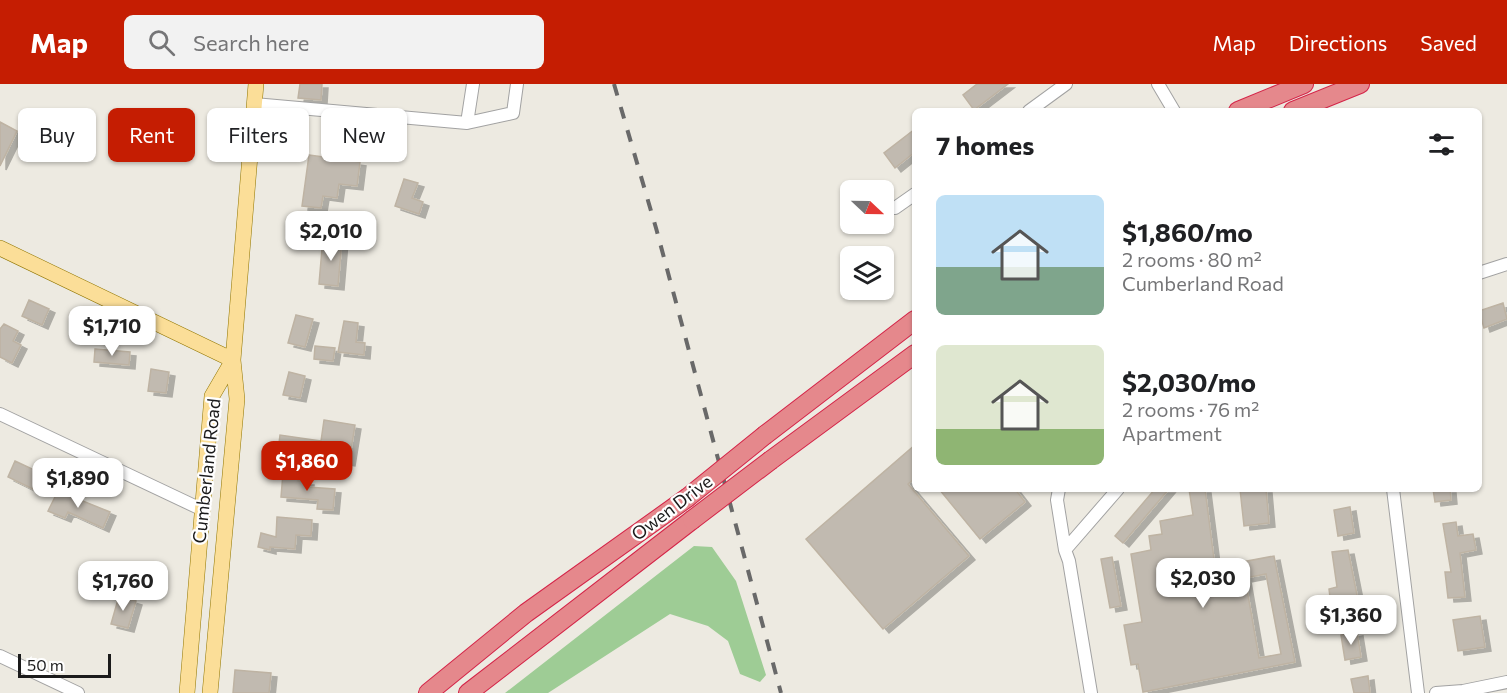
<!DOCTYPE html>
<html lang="en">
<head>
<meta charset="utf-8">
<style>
  body { margin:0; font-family:Commissioner,sans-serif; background:#f2f2f2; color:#202124; height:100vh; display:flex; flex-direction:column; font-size:22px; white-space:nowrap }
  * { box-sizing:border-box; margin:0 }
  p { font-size:20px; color:#757577 }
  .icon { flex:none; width:33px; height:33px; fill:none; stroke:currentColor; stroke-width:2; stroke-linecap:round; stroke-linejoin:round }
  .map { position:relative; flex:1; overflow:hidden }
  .drawer { position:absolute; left:912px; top:24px; width:570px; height:384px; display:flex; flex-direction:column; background:#fff; border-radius:9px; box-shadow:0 2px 4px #0004 }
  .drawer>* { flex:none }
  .hud { position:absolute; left:18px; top:24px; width:570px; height:54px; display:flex; gap:12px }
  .needle { width:39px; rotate:112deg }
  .fabs { position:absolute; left:840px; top:96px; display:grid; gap:12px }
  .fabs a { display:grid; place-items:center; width:54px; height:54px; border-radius:9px; background:#fff; box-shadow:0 2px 4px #0004; font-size:30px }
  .scale { position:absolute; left:18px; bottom:15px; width:93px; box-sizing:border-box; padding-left:6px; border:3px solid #1b1b1b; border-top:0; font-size:16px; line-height:21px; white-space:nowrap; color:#1b1b1b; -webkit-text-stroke:4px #fff; paint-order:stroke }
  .price { position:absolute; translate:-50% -51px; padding:0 14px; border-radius:12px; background:#fff; color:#222; font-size:20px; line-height:39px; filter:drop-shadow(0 2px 3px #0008) }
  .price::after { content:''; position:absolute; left:50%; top:36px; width:18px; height:14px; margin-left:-9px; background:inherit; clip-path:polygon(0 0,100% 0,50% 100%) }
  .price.current { background:#c51d02; color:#fff }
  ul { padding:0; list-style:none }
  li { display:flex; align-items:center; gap:18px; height:150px; padding:0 24px }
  li span { display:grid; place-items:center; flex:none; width:168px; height:120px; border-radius:9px; color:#555 }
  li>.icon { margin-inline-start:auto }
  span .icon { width:72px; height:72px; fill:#fffc; stroke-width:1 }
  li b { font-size:26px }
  h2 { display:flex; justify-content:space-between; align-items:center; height:72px; padding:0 24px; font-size:26px }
  .tag { padding:0 21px; border-radius:9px; background:#fff; box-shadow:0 2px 4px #0004; font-size:21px; line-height:54px }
  .tag.current { background:#c51d02; color:#fff }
  header { display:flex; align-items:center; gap:36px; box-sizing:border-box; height:84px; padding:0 30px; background:#c51d02; color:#fff }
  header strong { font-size:28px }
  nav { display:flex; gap:33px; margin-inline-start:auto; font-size:21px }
  .search { width:420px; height:54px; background:#f2f2f2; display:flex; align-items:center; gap:15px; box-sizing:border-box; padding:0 21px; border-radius:9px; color:#757577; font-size:22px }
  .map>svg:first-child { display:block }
</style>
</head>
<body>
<header>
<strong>Map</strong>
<div class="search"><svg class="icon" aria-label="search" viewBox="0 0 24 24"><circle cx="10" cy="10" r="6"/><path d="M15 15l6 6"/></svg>Search here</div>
<nav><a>Map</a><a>Directions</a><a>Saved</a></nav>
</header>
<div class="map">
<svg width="1507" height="609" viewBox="0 0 1507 609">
  <defs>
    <filter id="shadow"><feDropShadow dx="6" dy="4" stdDeviation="0" flood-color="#0004"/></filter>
  </defs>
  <rect width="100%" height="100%" fill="#edeae1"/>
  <path fill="#9ecc95" d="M694,462L712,463L736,497L766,591L760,598L740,590L728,557L708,542L670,530L548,609H505Z"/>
  <path fill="#c1bab0" stroke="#beb3a3" stroke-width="1.5" fill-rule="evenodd" filter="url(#shadow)" d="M300,0H322L321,16L298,14Z
    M977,0H1008L974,26L963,11Z
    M0,38L17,47L0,82Z
    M915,45V68L895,84L884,69Z
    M309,71L360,78L357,102L339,100L337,114L323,112L321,124L302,122Z
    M404,95L418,99L412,114L423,118L419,130L395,122Z
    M323,153L342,155L338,202L319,200Z
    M29,216L49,225L42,241L22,232Z
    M1503,219L1507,235L1484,244L1479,227Z
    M296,231L313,235L305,263L288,259Z
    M344,237L358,239L356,258L365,259L364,271L338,268Z
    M4,240L18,247L13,257L21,261L12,279L0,273V245Z
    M315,262L335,264L333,277L314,275Z
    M95,265L130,268L129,281L94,278Z
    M151,285L169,288L166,309L148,307Z
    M289,288L305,292L300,314L283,311Z
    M324,336L355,341L349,378L278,367L280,351L321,357Z
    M915,361V394L908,400L969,472L883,545L806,455Z
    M15,377L43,390L35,406L8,393Z
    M283,389L299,390L298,397H308V403L335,405L333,426L317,425L318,416L281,413Z
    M939,405H1015L1025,418L980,455Z
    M1155,405H1169L1123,459L1115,452Z
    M1189,405H1205L1215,483L1274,472L1295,578L1143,608L1138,580L1131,581L1124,541L1142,538L1131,470L1151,466L1149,452L1162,450L1160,437L1193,431ZM1266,490L1281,570L1259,574L1245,494Z
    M1240,405H1266L1269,439L1244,442Z
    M1433,405H1450L1451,416L1435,418Z
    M58,407L110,428L103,444L68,428L65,434L48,427Z
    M1350,423L1354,449L1338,452L1334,426Z
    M277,433L312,436L311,452L296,451L295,465L270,463V466L258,463L261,449L276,453Z
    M1456,438L1458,452L1473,450L1476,466L1460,469L1465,513L1448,514L1445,488H1451L1443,440Z
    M1348,466L1361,531L1348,533L1346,519L1331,521L1329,505L1337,503L1332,468Z
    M1112,473L1121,522L1110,524L1101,475Z
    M119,512L136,517L128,544L111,540Z
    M1480,532L1485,563L1458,567L1453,536Z
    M1357,548L1361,573L1345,576L1341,551Z
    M235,586L271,589L269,609H233Z
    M1368,592L1370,609H1354L1351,595Z"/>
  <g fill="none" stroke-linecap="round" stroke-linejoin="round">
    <g stroke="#a2a2a2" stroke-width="14">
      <path id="minor" d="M1158,0L1174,27
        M254,20L467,39L513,29L517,0
        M1029,27L1066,0
        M467,39L473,0
        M895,124L915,110
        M1479,189L1507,180
        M0,330L203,426
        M1059,405L1057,416L1065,466
        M1393,405L1418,609
        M0,572L78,609
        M1091,609L1069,477L1065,466L1118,405
        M1436,609L1463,607L1507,598"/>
    </g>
    <g stroke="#917601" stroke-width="16">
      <path id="major" d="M0,164L233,276
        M187,609L212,312L233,276
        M210,609L237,315L233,276L256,0"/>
    </g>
    <g stroke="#d42448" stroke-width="20">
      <path id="highway" d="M1238,27L1304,0
        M1293,27L1360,0
        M765,351L915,236
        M771,376L915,270
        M428,609L526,529L687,414
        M468,609L692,436"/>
    </g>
    <use href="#minor" stroke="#fff" stroke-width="12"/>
    <use href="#major" stroke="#fbde98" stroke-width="15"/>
    <use href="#highway" stroke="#e5888c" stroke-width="18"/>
    <path stroke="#696969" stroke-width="4" stroke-dasharray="12 12" stroke-linecap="butt" d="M614,0L656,144L781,609"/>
    <g stroke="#d42448" stroke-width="20" stroke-linecap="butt">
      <path id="highway-bridge" d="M687,414L765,351
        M692,436L771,376"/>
    </g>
    <use href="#highway-bridge" stroke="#e5888c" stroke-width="18"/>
  </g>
  <g text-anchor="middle" stroke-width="4.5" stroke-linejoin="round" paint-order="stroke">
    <g font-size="18" fill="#1b1b1b" stroke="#fff">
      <text transform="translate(207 387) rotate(-84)" y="6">Cumberland Road</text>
      <text transform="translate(672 424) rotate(-37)" y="6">Owen Drive</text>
    </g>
  </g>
</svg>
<div class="fabs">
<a><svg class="needle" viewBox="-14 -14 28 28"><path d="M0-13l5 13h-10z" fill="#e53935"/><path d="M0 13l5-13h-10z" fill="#757577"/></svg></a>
<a><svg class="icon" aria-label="layers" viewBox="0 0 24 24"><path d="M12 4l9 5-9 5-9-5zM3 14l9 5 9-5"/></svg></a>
</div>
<div class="scale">50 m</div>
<b class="price" style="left:331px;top:178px">$2,010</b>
<b class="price" style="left:112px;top:273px">$1,710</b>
<b class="price current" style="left:307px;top:408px">$1,860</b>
<b class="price" style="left:78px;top:425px">$1,890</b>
<b class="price" style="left:1203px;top:525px">$2,030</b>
<b class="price" style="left:123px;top:528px">$1,760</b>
<b class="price" style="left:1351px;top:562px">$1,360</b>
<div class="hud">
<a class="tag">Buy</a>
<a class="tag current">Rent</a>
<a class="tag">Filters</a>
<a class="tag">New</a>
</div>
<section class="drawer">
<h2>7 homes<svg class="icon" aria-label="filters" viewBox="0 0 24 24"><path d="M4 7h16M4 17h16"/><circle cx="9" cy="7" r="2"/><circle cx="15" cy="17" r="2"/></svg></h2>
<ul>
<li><span style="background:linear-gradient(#bfe0f5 60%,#7fa58c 0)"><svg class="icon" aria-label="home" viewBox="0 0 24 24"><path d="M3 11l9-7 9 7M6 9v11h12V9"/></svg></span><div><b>$1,860/mo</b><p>2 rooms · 80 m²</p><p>Cumberland Road</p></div></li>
<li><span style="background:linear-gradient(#dfe7d0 70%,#8fb573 0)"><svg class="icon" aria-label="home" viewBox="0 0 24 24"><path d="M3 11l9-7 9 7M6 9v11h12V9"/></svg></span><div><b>$2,030/mo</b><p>2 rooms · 76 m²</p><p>Apartment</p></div></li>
</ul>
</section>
</div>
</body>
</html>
